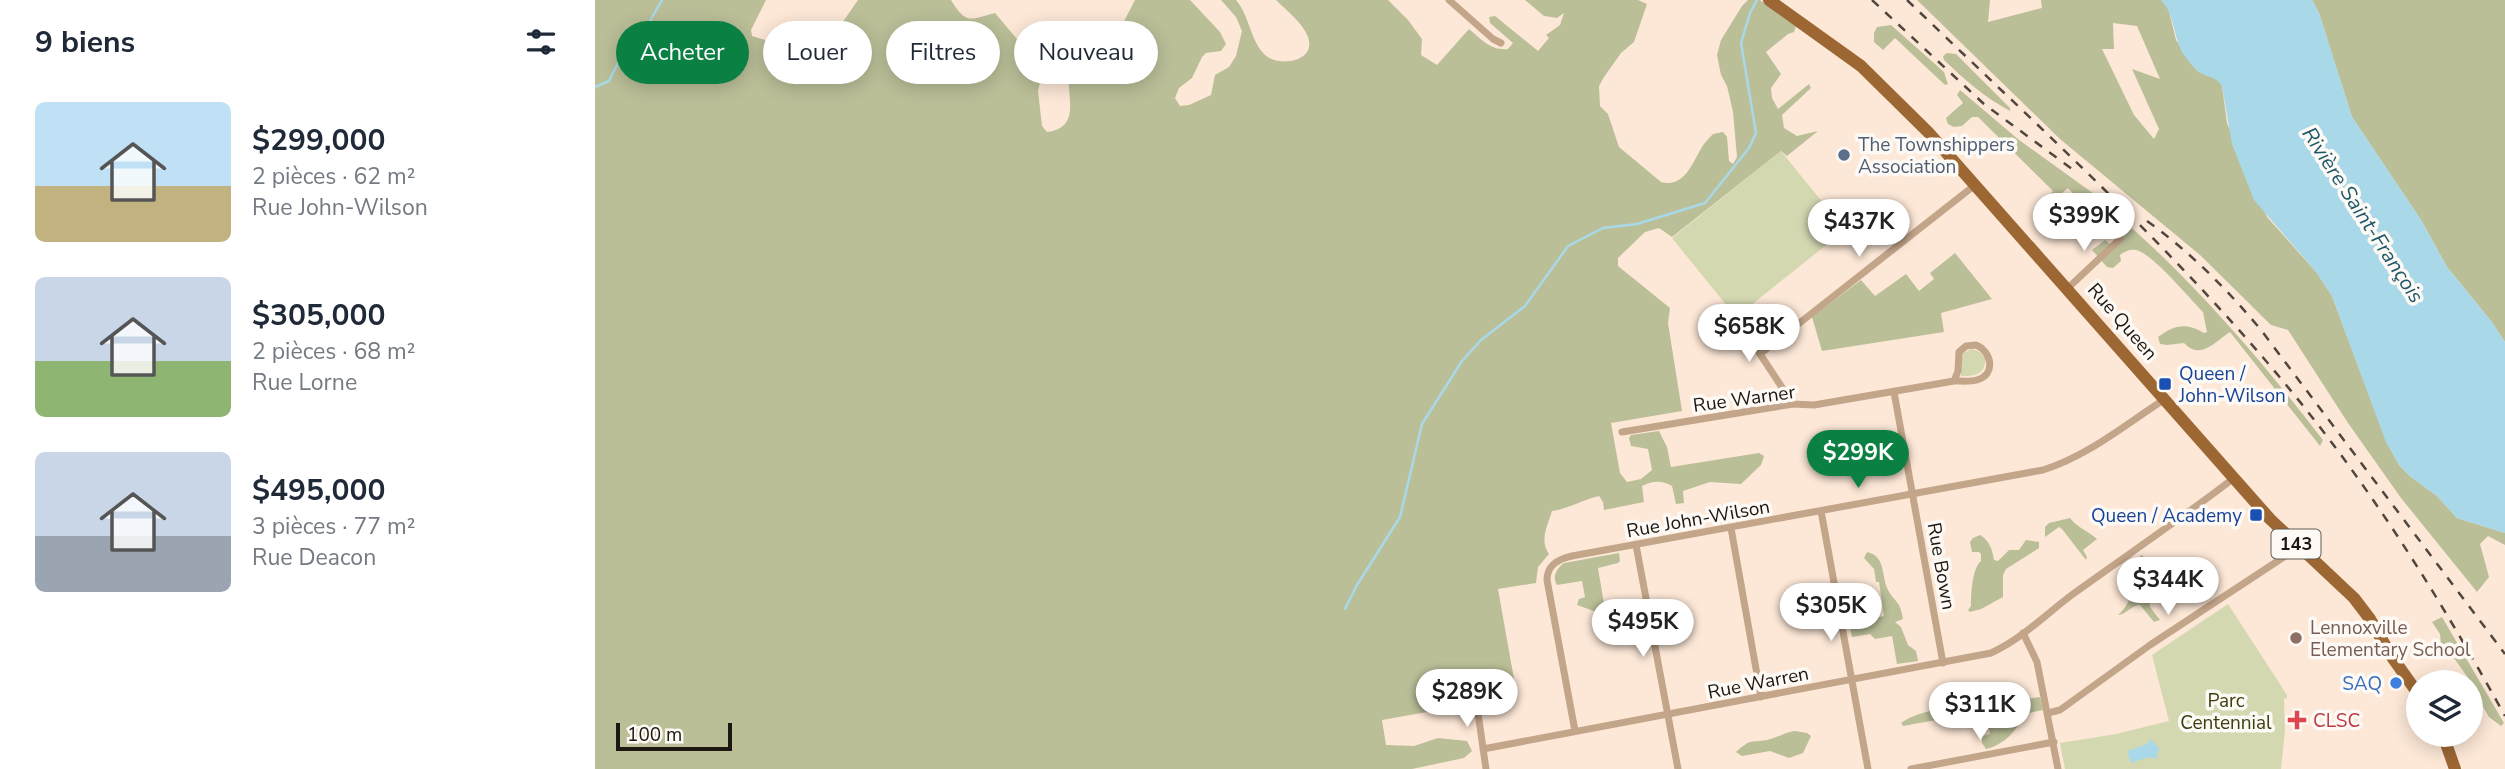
<!DOCTYPE html>
<html lang="fr">
<head>
<meta charset="utf-8">
<style>
  body { margin:0; font-family:"Nunito Sans",sans-serif; background:#f6f6f7; color:#1f2937; height:100vh; display:flex; flex-direction:column; font-size:26px; white-space:nowrap }
  * { box-sizing:border-box; margin:0 }
  p { font-size:23px; color:#747a83 }
  .icon { flex:none; width:38px; height:38px; fill:none; stroke:currentColor; stroke-width:2; stroke-linecap:round; stroke-linejoin:round }
  .map { position:relative; flex:1; overflow:hidden }
  .side { display:flex; flex-direction:column; background:#fff; width:595px }
  .side>* { flex:none }
  .hud { position:absolute; left:21px; top:21px; width:665px; height:63px; display:flex; gap:14px }
  .buttons { position:absolute; left:1811px; top:670px; display:grid; gap:14px }
  .buttons a { display:grid; place-items:center; width:77px; height:77px; border-radius:50%; background:#fff; box-shadow:0 4px 18px #0003; font-size:35px }
  .scale { position:absolute; left:21px; bottom:18px; width:116px; box-sizing:border-box; padding-left:7px; border:4px solid #1e1711; border-top:0; font-size:19px; line-height:24px; white-space:nowrap; color:#1e1711; -webkit-text-stroke:5px #fdf9f5; paint-order:stroke }
  .price { position:absolute; translate:-50% -60px; padding:0 16px; border-radius:24px; background:#fff; color:#222; font-size:23px; line-height:46px; filter:drop-shadow(0 2px 4px #0008) }
  .price::after { content:''; position:absolute; left:50%; top:42px; width:21px; height:16px; margin-left:-10px; background:inherit; clip-path:polygon(0 0,100% 0,50% 100%) }
  .price.selected { background:#0b8043; color:#fff }
  ul { padding:0; list-style:none }
  li { display:flex; align-items:center; gap:21px; height:175px; padding:0 35px }
  li span { display:grid; place-items:center; flex:none; width:196px; height:140px; border-radius:10px; color:#555 }
  li>.icon { margin-inline-start:auto }
  span .icon { width:84px; height:84px; fill:#fffc; stroke-width:1 }
  li b { font-size:30px }
  h2 { display:flex; justify-content:space-between; align-items:center; height:84px; padding:0 35px; font-size:30px }
  .tag { padding:0 24px; border-radius:32px; background:#fff; box-shadow:0 4px 18px #0003; font-size:24px; line-height:63px }
  .tag.selected { background:#0b8043; color:#fff }
  main { display:flex; flex:1; min-height:0 }
  .map>svg:first-child { display:block }
</style>
</head>
<body>
<main>
<section class="side">
<h2>9 biens<svg class="icon" aria-label="filters" viewBox="0 0 24 24"><path d="M4 7h16M4 17h16"/><circle cx="9" cy="7" r="2"/><circle cx="15" cy="17" r="2"/></svg></h2>
<ul>
<li><span style="background:linear-gradient(#bfe0f5 60%,#c2b280 0)"><svg class="icon" aria-label="home" viewBox="0 0 24 24"><path d="M3 11l9-7 9 7M6 9v11h12V9"/></svg></span><div><b>$299,000</b><p>2 pièces · 62 m²</p><p>Rue John-Wilson</p></div></li>
<li><span style="background:linear-gradient(#c9d6e8 60%,#8fb573 0)"><svg class="icon" aria-label="home" viewBox="0 0 24 24"><path d="M3 11l9-7 9 7M6 9v11h12V9"/></svg></span><div><b>$305,000</b><p>2 pièces · 68 m²</p><p>Rue Lorne</p></div></li>
<li><span style="background:linear-gradient(#c9d6e8 60%,#9aa5b1 0)"><svg class="icon" aria-label="home" viewBox="0 0 24 24"><path d="M3 11l9-7 9 7M6 9v11h12V9"/></svg></span><div><b>$495,000</b><p>3 pièces · 77 m²</p><p>Rue Deacon</p></div></li>
</ul>
</section>
<div class="map">
<svg width="1910" height="769" viewBox="0 0 1910 769">
  <rect width="100%" height="100%" fill="#fde8d7"/>
  <path fill="#d4d8b1" d="M1186,151L1250,230L1141,317L1077,238Z
    M1163,306L1179,327L1162,339L1147,318Z
    M1377,349L1385,352L1390,358C1391,375 1379,376 1366,376V354Z
    M1633,604L1692,695V698L1689,699L1690,731L1686,769H1470L1465,743L1521,734L1574,721L1557,655Z"/>
  <path fill="#bbbf98" fill-rule="evenodd" d="M0,0H171L156,30L157,36L190,46L215,60L223,58L263,0H356C372,26 376,19 400,13L448,70L443,91L447,126L452,132C490,127 468,91 475,65L497,67L503,59V42L509,38L522,35L540,0H595L625,32L631,44L626,51L611,53L607,57L597,78L584,88L580,98L585,106L594,105L616,95L620,75L634,67L641,56L647,31L641,17L626,0H641C654,15 655,38 668,53C681,68 722,63 713,37C708,23 691,10 681,0H793L813,20L827,39L826,55L842,65L874,29C886,39 896,51 913,49L918,43L895,23L894,17L900,16L943,51L954,38L951,35L965,25L969,13L962,18L949,16L930,0H1043L1052,4L1039,42L1026,53L1009,77L1004,86L1005,106L1013,114L1024,147L1066,182C1090,188 1097,163 1107,147C1110,142 1114,138 1118,134L1128,132L1132,137L1134,161L1138,164L1142,157L1138,112L1132,86L1126,75L1122,55L1126,40L1147,6L1153,0H1165L1201,26L1199,32L1193,34L1171,52L1186,74L1176,88L1177,98L1183,109L1214,84L1216,88L1187,115L1189,128L1202,136L1223,131L1192,156L1186,151L1077,237L1064,228L1050,232L1023,258V266L1075,308L1073,323L1087,411L1016,423L1025,473L1032,482L1046,479L1057,470L1053,449L1036,446L1034,438L1036,435L1064,431L1072,447L1076,467L1164,453L1169,456L1166,465L1146,484L1115,482L1088,491L1089,503L1081,504L1077,486C1066,480 1058,481 1047,486L1049,502L1009,510L1008,502L1004,496C987,500 976,508 957,511C953,525 944,540 954,554L943,567L941,583L903,589L922,696L787,720L791,745L819,746L843,738L872,741L877,751L869,758L817,769H0Z
    M1322,0H1395L1393,22L1447,8L1446,0H1566L1573,7L1581,40L1604,72L1623,79L1627,86L1632,123L1672,217L1722,273L1737,296L1791,441L1804,465L1816,477L1842,496L1862,518L1910,533V545L1893,536L1885,544L1894,577L1882,592L1806,498L1753,423L1693,330L1676,325L1605,255L1465,139ZM1518,23L1542,26L1565,79L1537,69L1564,129L1559,139L1539,115L1507,49H1519Z
    M1717,0H1910V342L1896,321L1852,267L1826,220L1757,117L1724,13Z
    M1296,25L1349,72L1353,84L1350,85L1300,38L1288,50L1279,42V33L1282,27Z
    M1352,53L1361,54L1415,108V111C1389,97 1370,80 1349,60L1348,56Z
    M1365,90L1424,140L1506,199L1515,207L1513,210L1498,201L1467,224L1459,220V218L1481,197L1473,188L1454,204L1449,202L1458,191L1383,117H1377L1367,126L1359,127L1353,124L1351,118L1368,103L1362,95Z
    M1533,228L1538,229C1609,293 1670,365 1728,440L1725,446L1635,332C1621,341 1605,361 1589,343L1572,345L1565,344L1563,337C1579,325 1591,322 1609,333L1612,332L1608,312C1595,299 1557,253 1541,250C1535,249 1530,251 1525,255L1526,261L1518,268L1512,267L1497,250L1510,240L1515,244Z
    M1360,253L1397,299L1346,313L1349,332L1227,351L1217,317L1266,280L1280,296L1311,274L1324,291L1339,279L1335,273Z
    M1475,518C1483,528 1493,531 1502,539L1488,550L1492,557L1491,560L1467,529L1464,527L1450,537V527L1454,523Z
    M1385,535C1395,541 1397,549 1399,560L1403,561L1414,550H1424L1431,540L1444,542V548L1411,569L1408,575V597L1386,609L1375,612L1373,610L1376,606C1376,595 1377,568 1386,561V554L1384,552H1377L1375,542L1378,538Z
    M1272,552C1291,556 1286,576 1293,590C1301,604 1305,600 1308,619L1300,622L1306,627L1313,645L1321,651L1323,661L1302,664L1297,636L1280,639L1275,634L1257,637L1253,613L1254,608L1259,607L1266,621L1289,616L1284,582H1281L1279,569L1269,558Z
    M1024,553L1025,561L1023,563L1003,568L1009,604L1022,603L1025,623L1019,635L1010,615L982,605L984,599L990,597L987,581L962,585C957,577 961,569 969,563Z
    M1547,555L1560,571C1573,569 1588,566 1590,583C1581,595 1565,593 1555,603V607L1565,620L1559,622L1545,605C1536,605 1531,615 1523,615C1530,609 1532,603 1537,596C1542,590 1550,589 1553,580L1539,560Z
    M1847,617L1909,723L1906,726L1894,717L1888,707L1876,711V703L1883,700L1876,682L1859,658L1846,645L1845,634L1837,622Z
    M1402,695L1419,701L1445,697L1448,710L1424,715L1425,723C1417,735 1406,746 1391,749L1387,743V736L1395,734L1391,711L1308,726L1306,723C1327,709 1350,709 1374,705C1384,707 1395,702 1402,695Z
    M1200,731L1212,733L1216,736L1208,753L1194,758L1175,751L1147,756L1141,752C1157,738 1154,743 1172,740C1182,738 1190,732 1200,731Z"/>
  <path fill="#a9d8e8" d="M1566,0H1717L1724,13L1757,117L1826,220L1852,267L1896,321L1910,342V533L1862,518L1842,496L1816,477L1804,465L1791,442L1737,296L1722,273L1659,200L1637,144L1627,86C1621,76 1613,78 1604,72C1599,69 1593,60 1589,55C1578,38 1580,14 1566,0Z
    M1555,739L1564,748L1561,759L1554,757L1536,763L1532,751L1552,744Z"/>
  <g fill="none" stroke-linecap="round" stroke-linejoin="round">
    <path stroke="#a9d8e8" stroke-width="2.5" d="M0,87L14,81L28,53L43,42L67,0
      M750,609L762,585L805,517L827,424L867,361L886,340L930,306L973,246L1008,228L1042,224L1110,203L1154,148L1161,133L1146,43L1155,13L1162,0"/>
    <path stroke="#c3a58a" stroke-width="7" d="M854,0L898,39L906,43
      M1473,288L1525,239
      M1128,308L1163,351L1198,404
      M1381,345C1396,351 1402,374 1382,380C1375,382 1366,381 1359,381L1363,371L1364,352L1371,346Z
      M1165,354L1380,185
      M1299,392L1348,663
      M1027,432L1198,404L1219,405L1359,381
      M1226,511L1273,769
      M1136,528L1166,697
      M1041,545L1083,769
      M1428,633L1442,662L1463,769
      M882,706L891,769
      M1453,713L1465,710L1555,645L1704,547
      M980,731L952,580C952,565 963,559 977,556L1448,470C1493,456 1531,424 1570,399
      M888,749L1396,653C1427,639 1451,614 1478,594C1532,555 1587,518 1639,478
      M1316,769L1459,742"/>
    <path stroke="#9c6733" stroke-width="12" d="M1174,0L1266,66L1333,132L1675,519L1759,598L1775,619L1797,657L1824,695
      M1848,735L1860,769"/>
    <path stroke="#50463e" stroke-width="2.5" stroke-dasharray="9 9" stroke-linecap="butt" d="M1277,0L1389,104L1477,169
      M1312,0C1458,141 1611,277 1734,439C1800,526 1857,620 1910,716
      M1552,221C1595,252 1632,289 1666,330L1910,654"/>
  </g>
  <circle fill="#5c6f8a" stroke="#fdf9f5" stroke-width="2.5" cx="1249" cy="155" r="7"/>
  <g fill="#1a4fb4" stroke="#fdf9f5" stroke-width="2.5">
    <rect x="1563" y="377" width="14" height="14" rx="3.5"/>
    <rect x="1654" y="508" width="14" height="14" rx="3.5"/>
  </g>
  <circle fill="#8d6e63" stroke="#fdf9f5" stroke-width="2.5" cx="1701" cy="638" r="7"/>
  <circle fill="#3f7fe0" stroke="#fdf9f5" stroke-width="2.5" cx="1801" cy="683" r="7"/>
  <path fill="#e0444e" stroke="#fdf9f5" stroke-width="2.5" d="M1698.5 709.5h7v7h7v7h-7v7h-7v-7h-7v-7h7z"/>
  <g text-anchor="middle" stroke-width="7" stroke-linejoin="round" paint-order="stroke">
    <rect fill="#fdf9f5" stroke="#615b55" stroke-width="2" x="1676.5" y="529.5" width="49" height="29" rx="5"/>
    <g font-size="18" font-weight="bold" fill="#1e1711">
      <text x="1701" y="550">143</text>
    </g>
    <g font-size="19" fill="#4e5e75" stroke="#fdf9f5" text-anchor="start">
      <text x="1263" y="151">The Townshippers<tspan x="1263" dy="22">Association</tspan></text>
    </g>
    <g font-size="19" fill="#1e1711" stroke="#fdf9f5">
      <text transform="translate(1528 321) rotate(49)" y="7">Rue Queen</text>
      <text transform="translate(1149 398) rotate(-8)" y="7">Rue Warner</text>
      <text transform="translate(1103 518) rotate(-10)" y="7">Rue John-Wilson</text>
      <text transform="translate(1347 566) rotate(80)" y="7">Rue Bown</text>
      <text transform="translate(1163 682) rotate(-11)" y="7">Rue Warren</text>
    </g>
    <g font-size="19" fill="#164399" stroke="#fdf9f5" text-anchor="start">
      <text x="1584" y="380">Queen /<tspan x="1584" dy="22">John-Wilson</tspan></text>
      <text x="1647" y="522" text-anchor="end">Queen / Academy</text>
    </g>
    <g font-size="19" fill="#785e54" stroke="#fdf9f5" text-anchor="start">
      <text x="1715" y="634">Lennoxville<tspan x="1715" dy="22">Elementary School</tspan></text>
    </g>
    <g font-size="19" fill="#366cbe" stroke="#fdf9f5" text-anchor="end">
      <text x="1787" y="690">SAQ</text>
    </g>
    <g font-size="19" fill="#3c3f0f" stroke="#fdf9f5">
      <text x="1631" y="707">Parc<tspan x="1631" dy="22">Centennial</tspan></text>
    </g>
    <g font-size="19" fill="#be3a42" stroke="#fdf9f5" text-anchor="start">
      <text x="1718" y="727">CLSC</text>
    </g>
    <g font-size="21" font-style="italic" fill="#1b5769" stroke="#fdf9f5">
      <text transform="translate(1768 215) rotate(57)" y="7">Rivière Saint-François</text>
    </g>
  </g>
</svg>
<div class="buttons">
<a><svg class="icon" aria-label="layers" viewBox="0 0 24 24"><path d="M12 4l9 5-9 5-9-5zM3 14l9 5 9-5"/></svg></a>
</div>
<div class="scale">100 m</div>
<b class="price" style="left:1489px;top:253px">$399K</b>
<b class="price" style="left:1264px;top:259px">$437K</b>
<b class="price" style="left:1154px;top:364px">$658K</b>
<b class="price selected" style="left:1263px;top:490px">$299K</b>
<b class="price" style="left:1573px;top:617px">$344K</b>
<b class="price" style="left:1236px;top:643px">$305K</b>
<b class="price" style="left:1048px;top:659px">$495K</b>
<b class="price" style="left:872px;top:729px">$289K</b>
<b class="price" style="left:1385px;top:742px">$311K</b>
<div class="hud">
<a class="tag selected">Acheter</a>
<a class="tag">Louer</a>
<a class="tag">Filtres</a>
<a class="tag">Nouveau</a>
</div>
</div>
</main>
</body>
</html>
